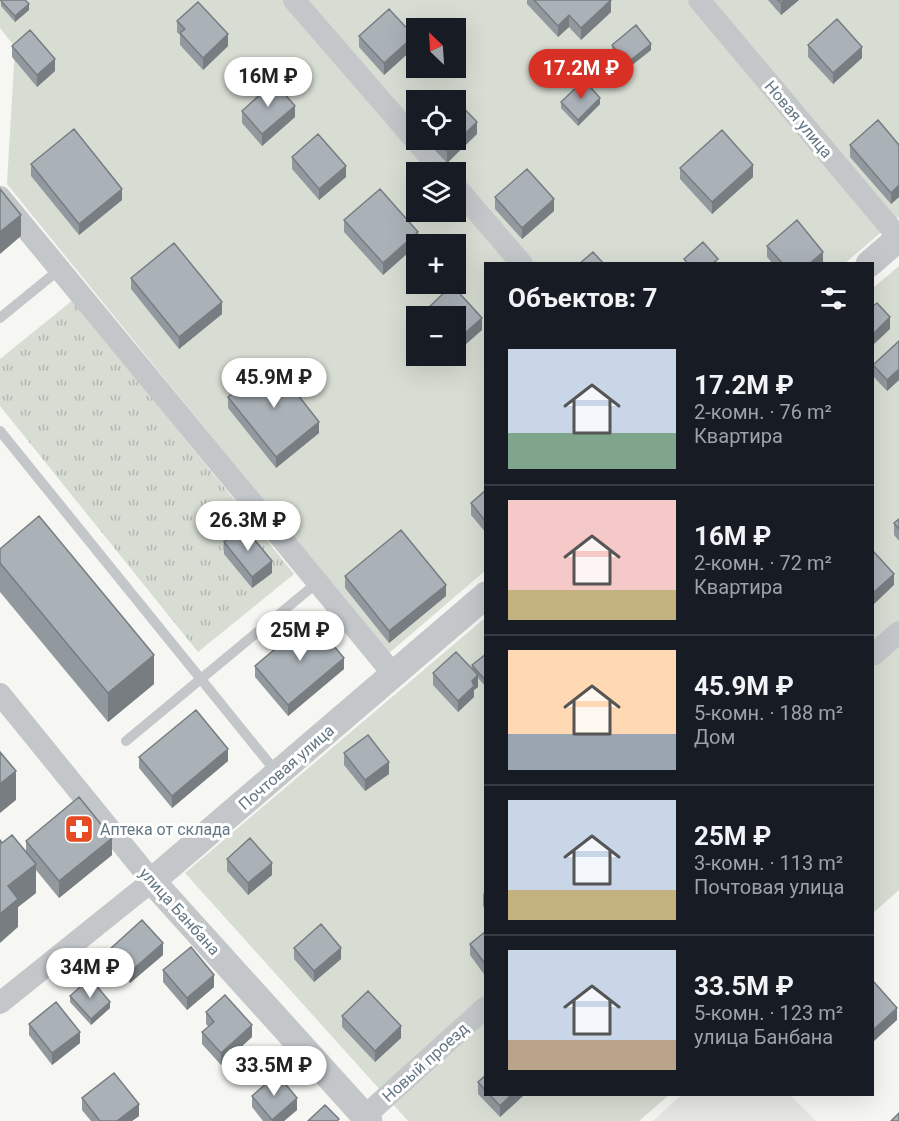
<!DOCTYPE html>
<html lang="ru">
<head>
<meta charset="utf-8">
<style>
  body { margin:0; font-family:Roboto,sans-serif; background:#242831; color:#f1f3f6; height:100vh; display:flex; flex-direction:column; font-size:22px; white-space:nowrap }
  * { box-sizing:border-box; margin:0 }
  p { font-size:20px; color:#9ea1a6 }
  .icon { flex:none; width:33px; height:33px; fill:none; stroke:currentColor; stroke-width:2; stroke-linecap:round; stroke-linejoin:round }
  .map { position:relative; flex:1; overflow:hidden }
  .side { position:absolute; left:484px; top:262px; width:390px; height:834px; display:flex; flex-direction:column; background:#171b24; border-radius:0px; box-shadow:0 6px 24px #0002 }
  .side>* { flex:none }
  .needle { width:39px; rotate:335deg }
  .controls { position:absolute; left:406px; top:18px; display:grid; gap:12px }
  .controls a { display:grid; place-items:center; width:60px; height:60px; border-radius:0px; background:#171b24; box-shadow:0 6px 24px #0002; font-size:30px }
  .price { position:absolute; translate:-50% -51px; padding:0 14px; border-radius:21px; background:#fff; color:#222; font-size:20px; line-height:39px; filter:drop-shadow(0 2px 3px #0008) }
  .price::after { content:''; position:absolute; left:50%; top:36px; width:18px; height:14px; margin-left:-9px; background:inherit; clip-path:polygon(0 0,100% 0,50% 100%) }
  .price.active { background:#d93025; color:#fff }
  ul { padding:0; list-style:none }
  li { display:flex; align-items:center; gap:18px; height:150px; padding:0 24px }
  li+li { border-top:2px solid #363941 }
  li span { display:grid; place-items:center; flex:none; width:168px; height:120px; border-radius:0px; color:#555 }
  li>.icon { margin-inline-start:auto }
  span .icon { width:72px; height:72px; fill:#fffc; stroke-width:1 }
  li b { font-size:26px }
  h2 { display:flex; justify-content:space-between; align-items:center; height:72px; padding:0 24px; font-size:26px }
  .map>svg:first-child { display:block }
</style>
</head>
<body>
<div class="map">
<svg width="899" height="1121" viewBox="0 0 899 1121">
  <defs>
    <pattern id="grass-tufts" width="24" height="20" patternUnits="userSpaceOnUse" patternTransform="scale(1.5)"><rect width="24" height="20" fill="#d7ddd3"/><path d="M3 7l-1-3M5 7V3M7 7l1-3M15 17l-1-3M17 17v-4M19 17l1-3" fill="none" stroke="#b2b8b1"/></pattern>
  </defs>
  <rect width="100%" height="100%" fill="#f6f6f2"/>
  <path fill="#e7e8e6" d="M681,1095H790L816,1121H653Z"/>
  <path fill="url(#grass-tufts)" d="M73,300L294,574L198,652L0,406V359Z"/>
  <path fill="#d7ddd3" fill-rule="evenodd" d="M0,0H899V217L844,264H486V570L388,654L7,184L15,47L0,28ZM417,28H456V68H417ZM417,100H456V140H417ZM417,172H456V212H417ZM417,244H456V284H417ZM417,316H456V356H417Z
    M899,266V890L873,913V288Z
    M486,617V1095H669L639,1121H408L185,873Z"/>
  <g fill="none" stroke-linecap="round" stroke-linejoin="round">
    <path stroke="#c3c7ca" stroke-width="10" d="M0,318L60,269
      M0,431L277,773
      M126,741L318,582"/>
    <path stroke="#c3c7ca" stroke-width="22" d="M294,0L443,172
      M699,0L899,238
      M456,187L522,264
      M0,197L394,675
      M873,655L899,632
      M0,694L152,881L0,1003
      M365,1116L486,1007"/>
    <path stroke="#c3c7ca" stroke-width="27" d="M869,264L899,238
      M369,1121L152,881L486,595"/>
  </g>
  <path fill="#92999e" d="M527,0H610L611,12L581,40L569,27L558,37L527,4Z
    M768,0H799L781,15Z
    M1,1L29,10L15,22L1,6Z
    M177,21L228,46L203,70L180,45V35L177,32Z
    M359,36L414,48L384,75L359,47Z
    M612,45L651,50L627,69L612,51Z
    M808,45L862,58L833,84L808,57Z
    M12,46L55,71L37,87L12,57Z
    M561,102L600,104L578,126L561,108Z
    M242,111L295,117L262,146L242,123Z
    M477,134L447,163L427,142V140H456Z
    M850,145H899V197L891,204L850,157Z
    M292,157L346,177L319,200L292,169Z
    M31,164L122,200L79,235L31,176Z
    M680,168L753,177L712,214L680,179Z
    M495,197L554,211L522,239L495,209Z
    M344,220L418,244L383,275L344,232Z
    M767,246L823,263V264H773L767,257Z
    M131,278L222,314L179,349L131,289Z
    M899,341V380L887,391L873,376V365Z
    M228,397L319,433L276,468L228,408Z
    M486,490V533L471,515V503Z
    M899,519V541L894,535V523Z
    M224,542L272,573L252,588L224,554Z
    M0,549L154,684L108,722L0,592Z
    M345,576L446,596L389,643L345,588Z
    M486,654V687L478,678V687L474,690V697L458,712L433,685V673L472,670V665Z
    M255,666L344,669L288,716L255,677Z
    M344,753L389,774L365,791L344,765Z
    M139,757L228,761L172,808L139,768Z
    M26,841L112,855L59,898L36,870V893L18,907V927L2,843L26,851Z
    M227,859L272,875L248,895L227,871Z
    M486,892V909L483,906V894Z
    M486,931V977L470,955V944Z
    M294,948L341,959L314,982L294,959Z
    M110,949L163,955L130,983L110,961Z
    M163,970L214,987L187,1010L163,982Z
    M70,996L110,1008L91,1025L70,1002Z
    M206,1012L252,1037L221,1065L202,1044V1032L209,1027L206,1024Z
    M342,1016L401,1038L375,1062L342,1027Z
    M29,1024L80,1043L52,1065L29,1035Z
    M486,1075V1095H524L500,1117L478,1094V1082Z
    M252,1096L297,1110L284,1121H263L252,1107Z
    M82,1098L139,1116L132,1121H91L82,1110Z"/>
  <path fill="#777d81" d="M611,0V12L581,40V28Z
    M785,0H799L781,15V3Z
    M29,4V10L15,22V16Z
    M569,15V27L558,37V26Z
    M228,34V46L203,70V58Z
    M414,36V48L384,75V63Z
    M651,44V50L627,69V63Z
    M862,47V58L833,84V73Z
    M55,59V71L37,87V75Z
    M600,98V104L578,126V120Z
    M295,106V117L262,146V134Z
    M477,122V134L447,163V151Z
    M753,165V177L712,214V202Z
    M346,166V177L319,200V189Z
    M899,185V197L891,204V193Z
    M122,189V200L79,235V224Z
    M554,199V211L522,239V228Z
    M21,215V236L0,254V232Z
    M418,232V244L383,275V263Z
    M823,252V263L809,264Z
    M222,302V314L179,349V337Z
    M890,317V329L873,345V334Z
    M482,318V330L456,353V341Z
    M899,369V380L887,391V380Z
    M319,422V433L276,468V457Z
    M272,561V573L252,588V577Z
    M894,574V585L873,605V593Z
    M446,585V596L389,643V631Z
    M154,655V684L108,722V693Z
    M344,658V669L288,716V705Z
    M478,675V687L474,690V697L458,712V701L472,681Z
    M228,749V761L172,808V796Z
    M874,753V764L873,766V754Z
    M389,762V774L365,791V780Z
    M16,771V800L0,813V784Z
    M112,838V855L59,898V881Z
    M272,863V875L248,895V883Z
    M36,864V893L18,907V927L0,943V914L8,886Z
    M163,943V955L130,983V972Z
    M341,948V959L314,982V971Z
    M214,975V987L187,1010V998Z
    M110,1002V1008L91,1025V1019Z
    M897,1008V1020L873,1042V1030Z
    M252,1025V1037L221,1065V1053Z
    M401,1026V1038L375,1062V1051Z
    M80,1032V1043L52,1065V1053Z
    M511,1095H524L500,1117V1106Z
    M297,1098V1110L284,1121H272V1120Z
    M139,1104V1116L132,1121H117Z"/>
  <path fill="#aab2b8" stroke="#777d81" stroke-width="1.5" d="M1,0H25L29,4L15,16L1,1Z
    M534,0H611L581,28L569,15L558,26Z
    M778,0H785L781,3Z
    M198,2L228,34L203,58L180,33L185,29L177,21Z
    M389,9L414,36L384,63L359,36Z
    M837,19L862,47L833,73L808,45Z
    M636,25L651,44L627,63L612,45Z
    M30,30L55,59L37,75L12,46Z
    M584,80L600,98L578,120L561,102Z
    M274,82L295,106L262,134L242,111Z
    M451,95L477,122L447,151L436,140H456V100H445Z
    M878,120L899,145V185L891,193L850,145Z
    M74,129L122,189L79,224L31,164Z
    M722,130L753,165L712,202L680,168Z
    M318,134L346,166L319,189L292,157Z
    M527,169L554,199L522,228L495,197Z
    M0,189L21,215L0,232Z
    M380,189L418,232L383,263L344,220Z
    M797,220L823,252L809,264H783L767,246Z
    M703,242L718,259L712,264H688L684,259Z
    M174,243L222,302L179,337L131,278Z
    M593,252L604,264H579Z
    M452,285L482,318L456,341V316H428L424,312Z
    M877,303L890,317L873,334V306Z
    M899,341V369L887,380L873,365Z
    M272,362L319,422L276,457L228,397Z
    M486,490V522L471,503Z
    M39,516L154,655L108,693L0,563V549Z
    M899,519V529L894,523Z
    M243,526L272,561L252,577L224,542Z
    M401,530L446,585L389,631L345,576Z
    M873,551L894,574L873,593Z
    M311,619L344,658L288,705L255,666Z
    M456,652L478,675L472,681L474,686L458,701L433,673Z
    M486,654V681L472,665Z
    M196,710L228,749L172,796L139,757Z
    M368,735L389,762L365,780L344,753Z
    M0,752L16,771L0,784Z
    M79,797L112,838L59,881L26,841Z
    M12,835L36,864L8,886L18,899L0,914V840L2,843Z
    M250,838L272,863L248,883L227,859Z
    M142,920L163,943L130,972L110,949Z
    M321,924L341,948L314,971L294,948Z
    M486,931V965L470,944Z
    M191,947L214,975L187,998L163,970Z
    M90,978L110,1002L91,1019L70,996Z
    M873,981L897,1008L873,1030Z
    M368,991L401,1026L375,1051L342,1016Z
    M225,995L252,1025L221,1053L202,1032L214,1022L206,1012Z
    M56,1002L80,1032L52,1053L29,1024Z
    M114,1073L139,1104L117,1121H100L82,1098Z
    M277,1074L297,1098L272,1120L252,1096Z
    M486,1075V1091L478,1082Z
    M490,1095H511L500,1106Z
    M325,1105L339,1119L337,1121H308Z
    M899,1113V1121H891Z"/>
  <defs>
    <g id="pharmacy-square" transform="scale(1.5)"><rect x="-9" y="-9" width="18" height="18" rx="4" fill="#e64b23" stroke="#fff"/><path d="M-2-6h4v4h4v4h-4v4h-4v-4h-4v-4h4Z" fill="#fff"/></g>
  </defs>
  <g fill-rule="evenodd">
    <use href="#pharmacy-square" x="79" y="829"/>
  </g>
  <g text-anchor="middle" stroke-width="6" stroke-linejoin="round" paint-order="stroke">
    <g font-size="16" fill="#647784" stroke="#fff">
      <text transform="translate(799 119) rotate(50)" y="6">Новая улица</text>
      <text transform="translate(286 767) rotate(-41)" y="6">Почтовая улица</text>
      <text transform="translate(180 911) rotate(48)" y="6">улица Банбана</text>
      <text transform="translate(425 1062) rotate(-42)" y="6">Новый проезд</text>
    </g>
    <g font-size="16" fill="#647784" stroke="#fff" text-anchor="start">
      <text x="100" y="835">Аптека от склада</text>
    </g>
  </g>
</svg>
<div class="controls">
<a><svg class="needle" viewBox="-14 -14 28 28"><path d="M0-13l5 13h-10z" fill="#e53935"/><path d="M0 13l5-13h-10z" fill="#9ea1a6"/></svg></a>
<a><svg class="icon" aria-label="locate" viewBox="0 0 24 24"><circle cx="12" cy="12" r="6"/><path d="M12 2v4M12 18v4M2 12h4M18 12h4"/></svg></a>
<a><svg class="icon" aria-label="layers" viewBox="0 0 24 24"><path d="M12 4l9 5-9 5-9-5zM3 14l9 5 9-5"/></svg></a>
<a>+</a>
<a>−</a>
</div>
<b class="price active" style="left:581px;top:100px">17.2M ₽</b>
<b class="price" style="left:268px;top:108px">16M ₽</b>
<b class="price" style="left:274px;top:409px">45.9M ₽</b>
<b class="price" style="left:248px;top:552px">26.3M ₽</b>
<b class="price" style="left:300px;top:662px">25M ₽</b>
<b class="price" style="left:90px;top:999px">34M ₽</b>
<b class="price" style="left:274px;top:1097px">33.5M ₽</b>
<section class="side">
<h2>Объектов: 7<svg class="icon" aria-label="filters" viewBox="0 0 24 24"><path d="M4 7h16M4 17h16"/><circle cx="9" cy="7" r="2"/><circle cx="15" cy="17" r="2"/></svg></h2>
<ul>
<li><span style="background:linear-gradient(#c9d6e8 70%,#7fa58c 0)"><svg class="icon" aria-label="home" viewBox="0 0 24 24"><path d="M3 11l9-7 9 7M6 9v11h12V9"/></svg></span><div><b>17.2M ₽</b><p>2-комн. · 76 m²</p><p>Квартира</p></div></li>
<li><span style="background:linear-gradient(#f6c9c9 75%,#c2b280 0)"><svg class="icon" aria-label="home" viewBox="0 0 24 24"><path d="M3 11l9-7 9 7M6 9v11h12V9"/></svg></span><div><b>16M ₽</b><p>2-комн. · 72 m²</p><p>Квартира</p></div></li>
<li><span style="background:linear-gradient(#ffd9b3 70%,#9aa5b1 0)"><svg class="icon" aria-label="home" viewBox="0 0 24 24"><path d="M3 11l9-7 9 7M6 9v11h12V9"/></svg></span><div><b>45.9M ₽</b><p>5-комн. · 188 m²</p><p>Дом</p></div></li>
<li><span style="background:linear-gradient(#c9d6e8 75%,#c2b280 0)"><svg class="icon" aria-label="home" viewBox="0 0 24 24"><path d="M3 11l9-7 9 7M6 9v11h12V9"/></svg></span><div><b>25M ₽</b><p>3-комн. · 113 m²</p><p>Почтовая улица</p></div></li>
<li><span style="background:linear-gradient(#c9d6e8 75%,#b9a48a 0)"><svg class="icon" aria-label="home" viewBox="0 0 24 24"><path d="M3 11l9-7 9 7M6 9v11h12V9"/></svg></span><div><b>33.5M ₽</b><p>5-комн. · 123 m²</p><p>улица Банбана</p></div></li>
</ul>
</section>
</div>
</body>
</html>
